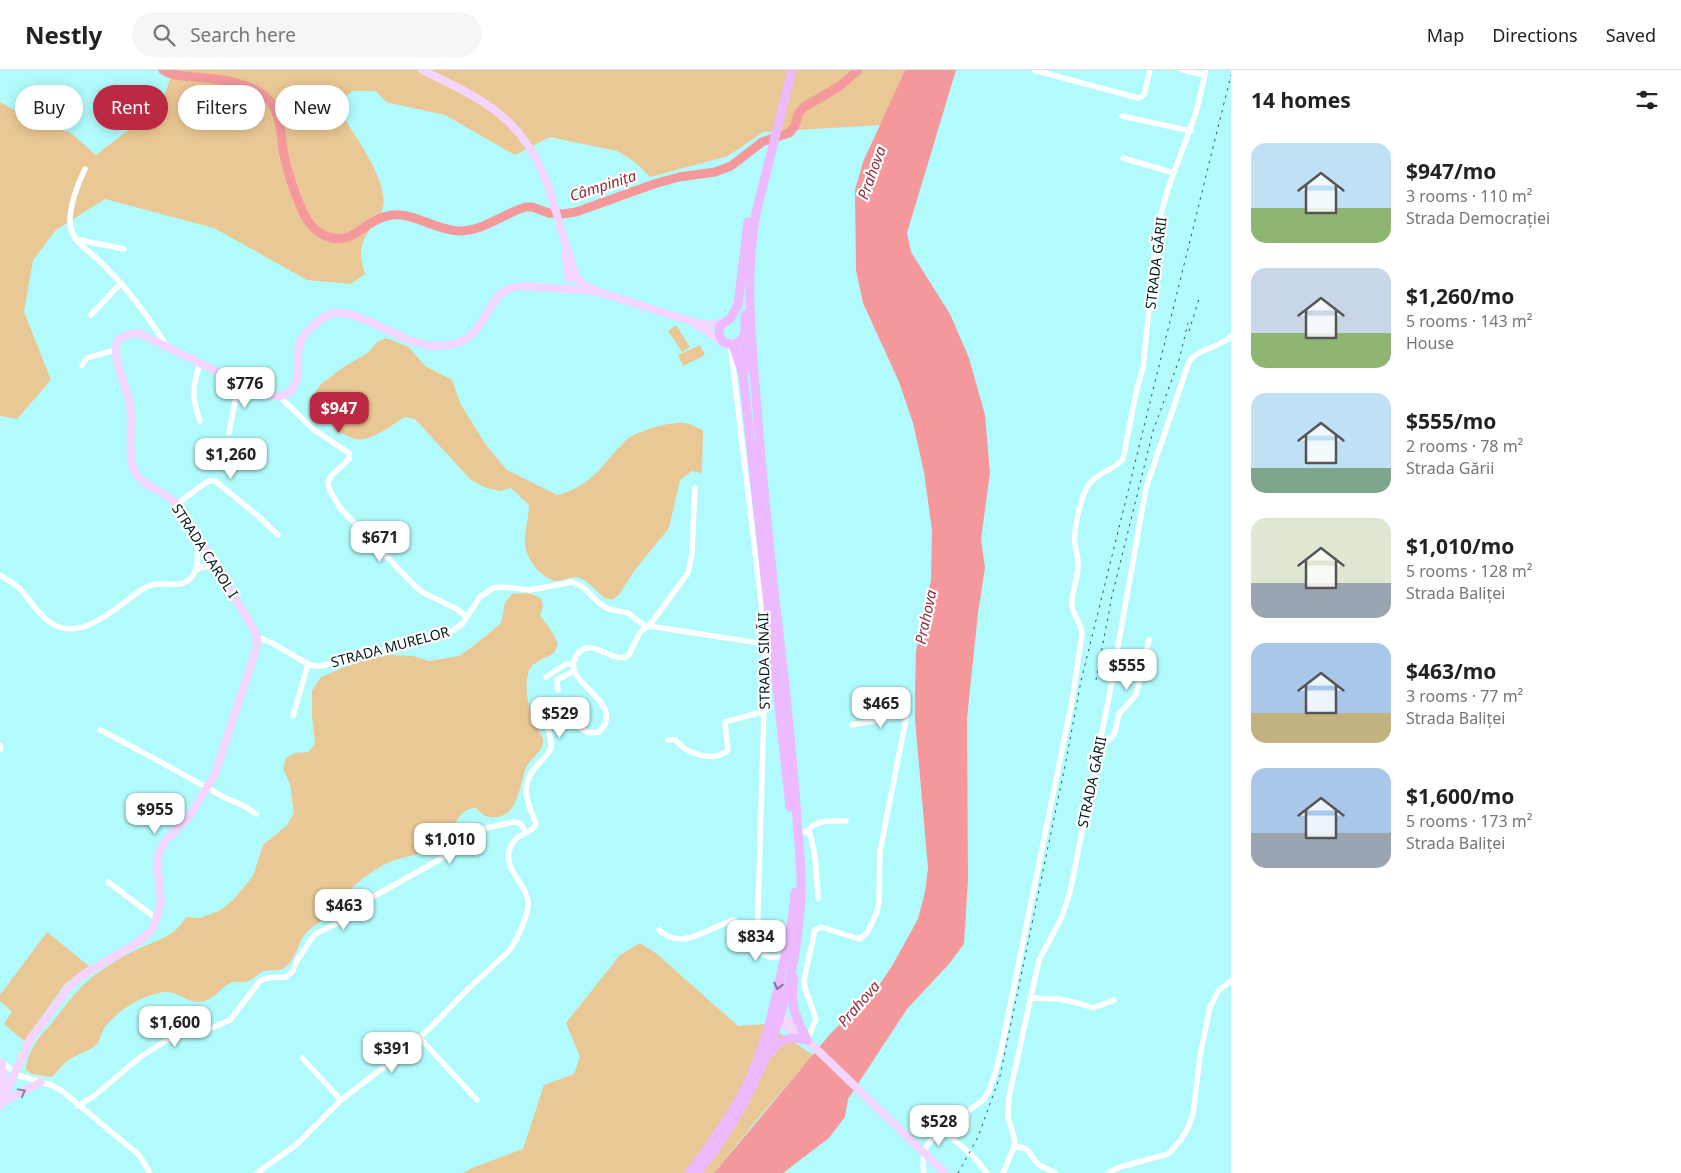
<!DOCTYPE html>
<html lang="en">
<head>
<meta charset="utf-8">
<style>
  body { margin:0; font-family:"Noto Sans",sans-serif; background:#f6f6f6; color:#222; height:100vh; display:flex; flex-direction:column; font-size:19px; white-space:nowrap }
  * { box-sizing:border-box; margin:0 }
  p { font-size:16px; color:#767676 }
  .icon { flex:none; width:28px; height:28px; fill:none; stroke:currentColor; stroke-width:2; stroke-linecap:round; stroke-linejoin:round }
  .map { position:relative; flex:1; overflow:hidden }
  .drawer { display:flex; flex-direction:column; background:#fff; width:450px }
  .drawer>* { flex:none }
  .banner { position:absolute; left:15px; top:15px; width:475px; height:45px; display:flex; gap:10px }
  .price { position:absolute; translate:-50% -42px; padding:0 11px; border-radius:10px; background:#fff; color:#222; font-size:16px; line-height:32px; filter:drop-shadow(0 1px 2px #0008) }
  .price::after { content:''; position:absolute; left:50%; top:30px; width:15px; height:11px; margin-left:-8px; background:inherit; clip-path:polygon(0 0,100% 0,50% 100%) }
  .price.active { background:#bb2a42; color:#fff }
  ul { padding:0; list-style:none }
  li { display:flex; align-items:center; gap:15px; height:125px; padding:0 20px }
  li span { display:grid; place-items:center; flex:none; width:140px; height:100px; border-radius:15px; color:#555 }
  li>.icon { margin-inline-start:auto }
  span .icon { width:60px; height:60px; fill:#fffc; stroke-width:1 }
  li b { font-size:21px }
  h2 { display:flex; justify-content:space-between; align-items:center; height:60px; padding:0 20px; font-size:21px }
  .chip { padding:0 18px; border-radius:22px; background:#fff; box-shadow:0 2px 12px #0003; font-size:18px; line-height:45px }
  .chip.active { background:#bb2a42; color:#fff }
  header { display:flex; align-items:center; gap:30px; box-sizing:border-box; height:70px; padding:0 25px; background:#fff; border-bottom:1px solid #e0e0e0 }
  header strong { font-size:24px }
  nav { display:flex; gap:28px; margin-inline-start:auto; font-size:18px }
  .search { width:350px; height:45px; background:#f6f6f6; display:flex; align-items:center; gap:12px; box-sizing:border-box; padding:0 18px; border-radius:28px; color:#767676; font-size:19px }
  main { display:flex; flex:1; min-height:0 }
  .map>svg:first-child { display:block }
</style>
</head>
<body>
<header>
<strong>Nestly</strong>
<div class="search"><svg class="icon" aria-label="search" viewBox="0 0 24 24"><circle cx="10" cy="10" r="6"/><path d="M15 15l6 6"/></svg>Search here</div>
<nav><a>Map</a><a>Directions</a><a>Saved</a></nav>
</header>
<main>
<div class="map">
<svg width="1231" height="1103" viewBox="0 0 1231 1103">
  <rect width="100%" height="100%" fill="#b1fbfc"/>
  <path fill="#eac895" d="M173,0H905L881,55L763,62L728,86L650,107L635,92L617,81L550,67L515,85L445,45L386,32L376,21H353L343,28L341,43C355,67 388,109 383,137C382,142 378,146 376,150C361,173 357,178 365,204L351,214L307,210L214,158L105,129L56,160L33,190L24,242L51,310L17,349L0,346V32L26,47L71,63L96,85L123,64L146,51L163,30Z
    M676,255L690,277L682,282L668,261Z
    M386,268L409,277L425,296L452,310L461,335L486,375L507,400L557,425C593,416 602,394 626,370C636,361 671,351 685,353C691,354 698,358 703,360L702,403L692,401L680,410L669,458L634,501L619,525L613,529H606C598,523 590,513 582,509C573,504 564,512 555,511C548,510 541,503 536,498C517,475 528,461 529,435L511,418L500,421L486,418L470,409L415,349L405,347C393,354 377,367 364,369C344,373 318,344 313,327L320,315L342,298L369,282L377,272Z
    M700,275L705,285L683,296L678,285Z
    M528,523L541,528L543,535L540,546L549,557L558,573L554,583C545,589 530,592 528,604C524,622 529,639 536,656C538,660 542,665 543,669C545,681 529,689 526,698C519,715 519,745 496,747C486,748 483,745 476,738C457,737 454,763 441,773C426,784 411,785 395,790C384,794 375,799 365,807C351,817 340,832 328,845C321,852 312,856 305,864C298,874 295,889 286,897C279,902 272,899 264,901C257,903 253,911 245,912C240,913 235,910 230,913C219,919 213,932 198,932C186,932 176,920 163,922C140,926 116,941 103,960C101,964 100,970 97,974C92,980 80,983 74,987C65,991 58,1000 52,1007L32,1004L26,1000C26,983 40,966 51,954C64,938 75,921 91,908C105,897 123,886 140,878C160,869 174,867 186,847L200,848L219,841L233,830L253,806L263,775L287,755L294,743L290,714L283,699L286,688L295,683L308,682L315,674L312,645V621L321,607L357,592L388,585L413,586L429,591L459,586L476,574L501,553L505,533L512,524Z
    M47,862L89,896L65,914L24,971L4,954L12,942L0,931V925Z
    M640,873L657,884L738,956L766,954L813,985L760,1046L714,1103H463L472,1098L523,1079L544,1015L574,1004L580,987L566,953L620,885Z"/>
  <path fill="#f4989b" d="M905,0H956L907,163L911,182L950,244L969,288L985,345L990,403L981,469L985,498L978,543L967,648L968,809L964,874L949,894L907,939L848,1029L845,1047L829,1068L783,1103H714L831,963L878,917L892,896L918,849L925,822L928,798L915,649V623L916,581L931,510L932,460L924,402L913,353L899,312L863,233L856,200L855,120L863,92Z"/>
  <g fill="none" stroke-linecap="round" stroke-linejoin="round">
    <path stroke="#f4989b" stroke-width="9" d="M163,0C172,6 184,6 196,7C220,9 253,12 270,31C283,47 280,71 285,89C289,106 295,124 302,140C311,161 332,178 356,163C368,155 378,147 392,145C415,143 436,160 458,161C482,162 504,143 526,137H532L549,143L562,144L576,142L654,114L679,107L715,102L731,96L762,72L789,63L795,56L798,44L804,37L840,16L858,0"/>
    <path stroke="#fff" stroke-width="5.5" d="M1034,0L1138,28L1141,27L1144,25L1150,0
      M1182,0L1205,5
      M1122,46L1191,61
      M1123,88L1174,103
      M85,99C78,114 67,141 71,158C74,172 85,178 95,187C124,213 146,244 167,276
      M75,169L124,179
      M91,245L121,213
      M731,280L766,574L758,841V875L763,884L770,887H785
      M200,294C192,316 192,329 200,351
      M82,295L87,288L115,280
      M280,327L313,359L349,383V389L331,406L328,412L330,421L341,439L416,517L424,523L457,539L467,547
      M229,363L236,326L230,314L232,309
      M177,434L208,411H215L257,445L278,465
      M196,500L202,497L216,496
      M0,505C7,509 13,513 19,518C32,531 41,551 59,557C91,567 122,531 146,517C159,509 179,520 190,509C201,497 197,479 196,465
      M649,556L766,574
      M257,567L272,573L308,594L316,596H322L349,588L430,569L452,561L463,553L480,527L493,518L503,517L530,520L572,512L583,517L600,534L609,539L628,543L646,557
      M546,607L566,594L573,595
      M558,620L557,610L574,601
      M293,646L308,594
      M100,660C142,681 182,704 222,726C235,733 244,734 256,744
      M668,670H676C685,684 715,693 728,680L725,652L765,641
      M1100,674L1109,670L1112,667L1115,662L1119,644L1136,625L1149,570
      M0,675L1,679
      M808,761C816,775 817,811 818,828
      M804,762L808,761C815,749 833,751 846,751
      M108,812L157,849
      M659,860C682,882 709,857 734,850L747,864L758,865
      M1030,928L1059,929L1078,933L1093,938L1114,930
      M419,967L477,1030
      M807,970L816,949L805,918L804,910L815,860L821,857L859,869L867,863L877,842L879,831L880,781L907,644L852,655
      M302,988L341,1030
      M2,992L20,1006L51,1015L62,1021L139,1085L150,1103
      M78,1036L94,1026L139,988L170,968L190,960L212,958L230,950L260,911L267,908L286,907L293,901L296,892L314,865L339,852L362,833L460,778L474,762L482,759L513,752L520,753L526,762
      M952,1068L967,1057V1042L984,1029L989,1021L999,990L1072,631L1082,564C1081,552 1073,546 1072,535C1071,523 1078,509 1078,497C1079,488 1076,482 1075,474C1073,461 1081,425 1089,414C1099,401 1115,400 1123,389L1137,318L1143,298L1157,158L1168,119L1196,43L1206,0
      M1014,1077C1034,1078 1026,1082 1037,1093C1041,1098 1050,1099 1055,1103
      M257,1103L297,1074L341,1030L393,990L428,960L468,919L509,881C516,871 530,844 528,831C526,814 505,801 509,782C513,761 534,765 536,753C526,730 519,714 539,693C543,689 549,684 551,678C553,668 545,658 547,648L550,644L560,645L587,662L592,663L599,662C629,631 559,614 576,586C591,563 613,597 629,585L640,562L649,556L688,503L692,483L695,418
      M924,1103C921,1086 925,1066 946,1063L973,1086L987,1103
      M1003,1103L1014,1077L1015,1071L1008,1047L1009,1027L1039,890L1061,849L1070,822L1109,627L1146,418L1189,292C1199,277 1219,279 1231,266
      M1108,1103L1120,1097L1168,1084L1180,1071L1188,1058L1193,1044L1200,986L1210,937L1219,920L1231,911"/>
    <path stroke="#f4d5ff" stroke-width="8" d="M422,0C461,19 502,36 527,74C550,106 556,148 569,184C572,192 574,203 578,210C581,214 590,217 594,220
      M565,183L569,209
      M697,255L723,272
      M778,948C792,950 799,959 807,970L945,1103
      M778,948L792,961L803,968
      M2,993L4,1025
      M3,1032L41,1012
      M0,1036L29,971L69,917L81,906L137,873L150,862L154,856L161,832L157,791L160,780L166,770L191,744L215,704L256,579L257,567L253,558L184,443C180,438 177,433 171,429C159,419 143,416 135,402C127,388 133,352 130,334C127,316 111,288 117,271L126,265L139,263L256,321C280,331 296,328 298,299C299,290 297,281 300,272C304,263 312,256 320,250C325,246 331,243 337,243C349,242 360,248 370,252C391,261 415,276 438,276C494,276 479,218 522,216L596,221L693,252L709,255L723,252"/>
    <path stroke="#edb9ff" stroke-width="9" d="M745,245V262L742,270L733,275L723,272L719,264L720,256L730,249L738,235L748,152
      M742,270L749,298
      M733,275L743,304L790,737
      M794,908C789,935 796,947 807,970
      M771,982C780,968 792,966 807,970
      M689,1103C708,1078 727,1052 742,1024C764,983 775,935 784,890C789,867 794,845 795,822
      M697,1103C760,1026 797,924 801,824C802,800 799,775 797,750C794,702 789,655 784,607C773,514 763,420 756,326C751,265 745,204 756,143L792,0"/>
    <path stroke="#2f5556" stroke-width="1" stroke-dasharray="2.5 5" stroke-linecap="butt" d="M1189,261L1200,226
      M1096,610L1112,526L1153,361L1179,290L1188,253
      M958,1103L978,1067L1000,1006L1065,696L1081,611L1231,5"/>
  </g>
  <defs><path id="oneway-chevron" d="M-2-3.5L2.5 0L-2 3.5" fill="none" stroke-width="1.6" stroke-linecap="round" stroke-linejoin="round" transform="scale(1.25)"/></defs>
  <use stroke="#827198" href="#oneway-chevron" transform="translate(778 916) rotate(104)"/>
  <use stroke="#868098" href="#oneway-chevron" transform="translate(22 1022) rotate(-29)"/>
  <g text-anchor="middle" stroke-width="4.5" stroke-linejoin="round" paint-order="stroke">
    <g font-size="14" fill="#00191a" stroke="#fff">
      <text transform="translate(1156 193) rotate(-83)" y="5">STRADA GĂRII</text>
      <text transform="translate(205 481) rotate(57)" y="5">STRADA CAROL I</text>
      <text transform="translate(390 577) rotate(-15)" y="5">STRADA MURELOR</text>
      <text transform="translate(764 591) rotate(-91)" y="5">STRADA SINĂII</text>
      <text transform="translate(1092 712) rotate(-78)" y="5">STRADA GĂRII</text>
    </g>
    <g font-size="15" font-style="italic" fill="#952b39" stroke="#fff">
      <text transform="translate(872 103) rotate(-70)" y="5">Prahova</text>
      <text transform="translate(603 116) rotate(-18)" y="5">Câmpinița</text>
      <text transform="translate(926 547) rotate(-78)" y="5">Prahova</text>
      <text transform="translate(859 934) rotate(-49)" y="5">Prahova</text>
    </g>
  </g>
</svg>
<b class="price" style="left:245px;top:339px">$776</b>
<b class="price active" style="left:339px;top:364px">$947</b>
<b class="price" style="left:231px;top:410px">$1,260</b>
<b class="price" style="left:380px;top:493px">$671</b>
<b class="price" style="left:1127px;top:621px">$555</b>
<b class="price" style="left:881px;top:659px">$465</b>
<b class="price" style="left:560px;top:669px">$529</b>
<b class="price" style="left:155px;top:765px">$955</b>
<b class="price" style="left:450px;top:795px">$1,010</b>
<b class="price" style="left:344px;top:861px">$463</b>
<b class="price" style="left:756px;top:892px">$834</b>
<b class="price" style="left:175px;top:978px">$1,600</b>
<b class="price" style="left:392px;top:1004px">$391</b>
<b class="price" style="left:939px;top:1077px">$528</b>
<div class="banner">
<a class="chip">Buy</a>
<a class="chip active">Rent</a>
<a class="chip">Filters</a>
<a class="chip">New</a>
</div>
</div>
<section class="drawer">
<h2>14 homes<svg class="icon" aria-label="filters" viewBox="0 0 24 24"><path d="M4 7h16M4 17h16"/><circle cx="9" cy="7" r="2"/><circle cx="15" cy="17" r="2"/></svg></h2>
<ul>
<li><span style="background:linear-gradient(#bfe0f5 65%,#8fb573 0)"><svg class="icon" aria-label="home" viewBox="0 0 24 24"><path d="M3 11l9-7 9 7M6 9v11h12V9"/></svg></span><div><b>$947/mo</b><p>3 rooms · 110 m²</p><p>Strada Democrației</p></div></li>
<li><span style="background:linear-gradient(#c9d6e8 65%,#8fb573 0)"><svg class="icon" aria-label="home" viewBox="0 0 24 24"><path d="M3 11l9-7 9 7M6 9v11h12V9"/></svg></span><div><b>$1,260/mo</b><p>5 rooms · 143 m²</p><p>House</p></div></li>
<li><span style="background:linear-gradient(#bfe0f5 75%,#7fa58c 0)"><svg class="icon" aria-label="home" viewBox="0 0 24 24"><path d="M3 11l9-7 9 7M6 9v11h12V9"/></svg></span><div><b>$555/mo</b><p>2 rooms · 78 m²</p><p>Strada Gării</p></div></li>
<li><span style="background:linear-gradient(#dfe7d0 65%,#9aa5b1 0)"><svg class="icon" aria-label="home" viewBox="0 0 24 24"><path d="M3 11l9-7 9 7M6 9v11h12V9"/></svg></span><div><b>$1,010/mo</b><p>5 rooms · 128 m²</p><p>Strada Baliței</p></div></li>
<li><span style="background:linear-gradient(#a9c7e8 70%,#c2b280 0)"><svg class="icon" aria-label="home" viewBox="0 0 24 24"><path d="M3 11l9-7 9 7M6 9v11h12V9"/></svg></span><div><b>$463/mo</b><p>3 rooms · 77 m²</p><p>Strada Baliței</p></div></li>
<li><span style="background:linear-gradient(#a9c7e8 65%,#9aa5b1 0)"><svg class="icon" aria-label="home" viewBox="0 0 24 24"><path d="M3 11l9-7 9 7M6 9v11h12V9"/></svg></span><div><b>$1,600/mo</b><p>5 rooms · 173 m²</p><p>Strada Baliței</p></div></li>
</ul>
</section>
</main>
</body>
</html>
